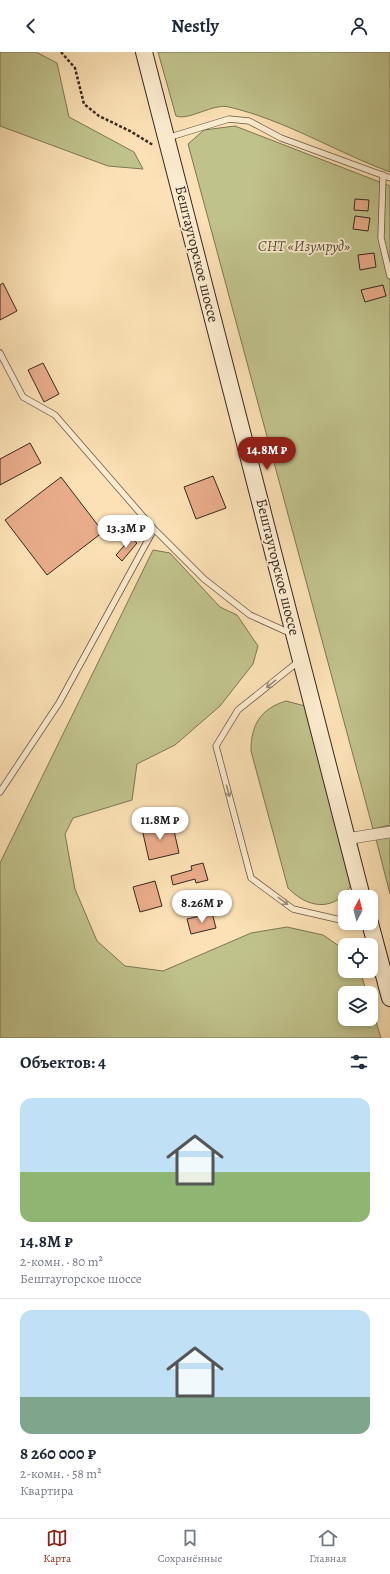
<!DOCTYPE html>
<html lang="ru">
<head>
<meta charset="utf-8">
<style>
  body { margin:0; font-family:Alegreya,serif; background:#f6f6f7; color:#1f2937; height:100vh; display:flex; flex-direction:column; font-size:15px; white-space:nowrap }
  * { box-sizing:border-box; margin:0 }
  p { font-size:13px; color:#747a83 }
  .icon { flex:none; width:22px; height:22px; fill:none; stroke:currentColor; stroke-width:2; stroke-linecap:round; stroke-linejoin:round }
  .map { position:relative; height:986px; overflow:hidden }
  .side { display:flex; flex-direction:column; background:#fff; flex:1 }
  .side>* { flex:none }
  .needle { width:26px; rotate:7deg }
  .tools { position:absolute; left:338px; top:838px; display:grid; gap:8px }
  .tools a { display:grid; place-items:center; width:40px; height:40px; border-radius:8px; background:#fff; box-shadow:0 2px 6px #0003; font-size:20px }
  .price { position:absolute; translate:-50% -34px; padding:0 9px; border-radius:14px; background:#fff; color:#222; font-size:13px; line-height:26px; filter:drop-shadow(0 1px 2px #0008) }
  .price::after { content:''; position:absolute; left:50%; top:24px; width:12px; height:9px; margin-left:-6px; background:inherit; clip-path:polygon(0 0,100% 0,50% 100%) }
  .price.on { background:#8f2418; color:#fff }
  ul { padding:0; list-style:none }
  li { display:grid; align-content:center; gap:8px; height:212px; padding:0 20px }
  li+li { border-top:1px solid #e0e1e3 }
  li span { display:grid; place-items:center; height:124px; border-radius:12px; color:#555 }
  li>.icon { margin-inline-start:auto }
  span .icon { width:72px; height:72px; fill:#fffc; stroke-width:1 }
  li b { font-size:17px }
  h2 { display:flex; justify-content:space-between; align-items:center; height:48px; padding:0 20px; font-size:17px }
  header { display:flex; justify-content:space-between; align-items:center; height:52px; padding:0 20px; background:#fff; font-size:18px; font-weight:700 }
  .dock { display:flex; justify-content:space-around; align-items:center; height:56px; border-top:1px solid #e0e1e3; background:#fff; font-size:11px; color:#747a83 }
  .dock a { display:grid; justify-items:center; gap:2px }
  .dock .on { color:#8f2418 }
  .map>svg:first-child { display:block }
</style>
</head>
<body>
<header><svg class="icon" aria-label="back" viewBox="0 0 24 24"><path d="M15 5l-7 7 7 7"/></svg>Nestly<svg class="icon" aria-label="person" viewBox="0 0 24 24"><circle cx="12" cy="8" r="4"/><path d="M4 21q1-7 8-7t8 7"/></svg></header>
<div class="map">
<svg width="390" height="986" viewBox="0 0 390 986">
  <rect width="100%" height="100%" fill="#fbe1b5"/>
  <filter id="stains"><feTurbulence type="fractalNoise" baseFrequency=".005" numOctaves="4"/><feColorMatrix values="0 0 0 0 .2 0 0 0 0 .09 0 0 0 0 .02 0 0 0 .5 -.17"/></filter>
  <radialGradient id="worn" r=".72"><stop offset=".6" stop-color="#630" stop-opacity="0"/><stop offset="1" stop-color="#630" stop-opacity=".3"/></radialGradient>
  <path fill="#c0c28c" stroke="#7c7556" d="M0,0H36L57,11L69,65L134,100L143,117L108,114L0,74Z
    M158,0H390V120C336,100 285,68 229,55C213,51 189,69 176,64Z
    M235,74L390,134V773L373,777L188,92L204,78Z
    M153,498L170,501L220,555L237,563L258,594L253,612L220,654L175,693L137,712L132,748L73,766L65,782L75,837L97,889L125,914L163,919L251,881L287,875L323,883L345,898V919H360L367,941H345V967H371V953L381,986H0V811Z
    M286,649L305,654L355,825C342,858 312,861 288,836L251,699C251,673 260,657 286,649Z
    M390,785V842L376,787Z"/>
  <path fill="#e9ac8b" stroke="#372821" d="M355,147L369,148L368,159L354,158Z
    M355,164L370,166L368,179L353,177Z
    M374,201L376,215L360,218L358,203Z
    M3,231L17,259L0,268V233Z
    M383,233L386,244L365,250L361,238Z
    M43,311L59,342L44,350L28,318Z
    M30,391L41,411L0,433V407Z
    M213,424L226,456L196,467L184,435Z
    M61,425L103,480L47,523L5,468Z
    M131,486L137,491L122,509L116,503Z
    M172,770L179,801L149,808L142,777Z
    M203,811L208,828L196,831L195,827L173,833L171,824L192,818L191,814Z
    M155,829L162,854L140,860L133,835Z
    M212,861L216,876L191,882L187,867Z"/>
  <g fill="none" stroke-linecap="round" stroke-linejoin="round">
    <g stroke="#685646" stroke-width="7">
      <path id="lane" d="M167,86L229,67L249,69L281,86L390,126
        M383,123L381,186L390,224
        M0,301L23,345L55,363L154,477L204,527L250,563L292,582
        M299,609L238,658L216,694L251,826L293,857L345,869
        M0,740L59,651L154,477
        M351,871L369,875"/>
    </g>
    <g stroke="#685646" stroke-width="12">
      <path id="street" d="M346,787L390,780"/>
    </g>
    <g stroke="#372821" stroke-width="18">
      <path id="secondary" d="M144,0L362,845
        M370,871L390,946"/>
    </g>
    <path stroke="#372821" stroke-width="2.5" stroke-dasharray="3 2" stroke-linecap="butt" d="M61,0L75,16L84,52L99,64L130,79L153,93"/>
    <use href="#lane" stroke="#fceccf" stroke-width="5.5"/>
    <use href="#street" stroke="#fceccf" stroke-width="11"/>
    <use href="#secondary" stroke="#fceccf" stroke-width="16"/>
  </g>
  <defs><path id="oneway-shaft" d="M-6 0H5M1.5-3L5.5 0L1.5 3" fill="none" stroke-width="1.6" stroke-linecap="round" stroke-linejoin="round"/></defs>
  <g stroke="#9a8a78">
    <use href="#oneway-shaft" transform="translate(271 632) rotate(141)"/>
    <use href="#oneway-shaft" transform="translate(228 739) rotate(75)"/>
    <use href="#oneway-shaft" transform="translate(283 849) rotate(36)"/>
  </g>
  <g text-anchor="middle" stroke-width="3.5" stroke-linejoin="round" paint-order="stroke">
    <g font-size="15" font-style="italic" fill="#594e3c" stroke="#fceccf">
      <text x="304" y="199">СНТ «Изумруд»</text>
    </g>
    <g font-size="15" fill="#372821" stroke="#fceccf">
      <text transform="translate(197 202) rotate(76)" y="5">Бештаугорское шоссе</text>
      <text transform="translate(278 515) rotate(76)" y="5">Бештаугорское шоссе</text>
    </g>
  </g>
  <rect width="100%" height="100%" filter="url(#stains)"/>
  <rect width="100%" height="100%" fill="url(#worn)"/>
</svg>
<div class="tools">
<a><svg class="needle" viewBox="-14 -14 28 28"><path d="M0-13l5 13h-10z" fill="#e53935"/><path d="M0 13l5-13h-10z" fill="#747a83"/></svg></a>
<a><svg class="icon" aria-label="locate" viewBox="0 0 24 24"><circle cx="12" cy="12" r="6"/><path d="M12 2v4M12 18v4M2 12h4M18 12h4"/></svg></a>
<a><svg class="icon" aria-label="layers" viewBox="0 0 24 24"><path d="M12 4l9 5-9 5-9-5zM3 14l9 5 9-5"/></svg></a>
</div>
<b class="price on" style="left:267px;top:419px">14.8M ₽</b>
<b class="price" style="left:126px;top:497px">13.3M ₽</b>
<b class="price" style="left:160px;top:789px">11.8M ₽</b>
<b class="price" style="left:202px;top:872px">8.26M ₽</b>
</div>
<section class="side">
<h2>Объектов: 4<svg class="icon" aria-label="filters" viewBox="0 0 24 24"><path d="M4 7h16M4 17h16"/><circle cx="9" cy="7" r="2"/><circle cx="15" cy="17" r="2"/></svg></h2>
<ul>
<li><span style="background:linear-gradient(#bfe0f5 60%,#8fb573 0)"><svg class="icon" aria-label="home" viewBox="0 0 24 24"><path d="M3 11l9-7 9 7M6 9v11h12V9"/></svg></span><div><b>14.8M ₽</b><p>2-комн. · 80 m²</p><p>Бештаугорское шоссе</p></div></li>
<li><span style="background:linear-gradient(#bfe0f5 70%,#7fa58c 0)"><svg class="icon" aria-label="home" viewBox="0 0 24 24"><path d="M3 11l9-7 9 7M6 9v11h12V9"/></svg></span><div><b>8 260 000 ₽</b><p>2-комн. · 58 m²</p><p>Квартира</p></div></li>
</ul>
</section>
<nav class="dock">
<a class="on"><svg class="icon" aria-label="map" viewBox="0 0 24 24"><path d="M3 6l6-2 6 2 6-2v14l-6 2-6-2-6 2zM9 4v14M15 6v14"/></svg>Карта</a>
<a><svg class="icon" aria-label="saved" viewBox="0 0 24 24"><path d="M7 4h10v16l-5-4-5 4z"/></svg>Сохранённые</a>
<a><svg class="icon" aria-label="home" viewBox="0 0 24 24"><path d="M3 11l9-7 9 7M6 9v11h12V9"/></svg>Главная</a>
</nav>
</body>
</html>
